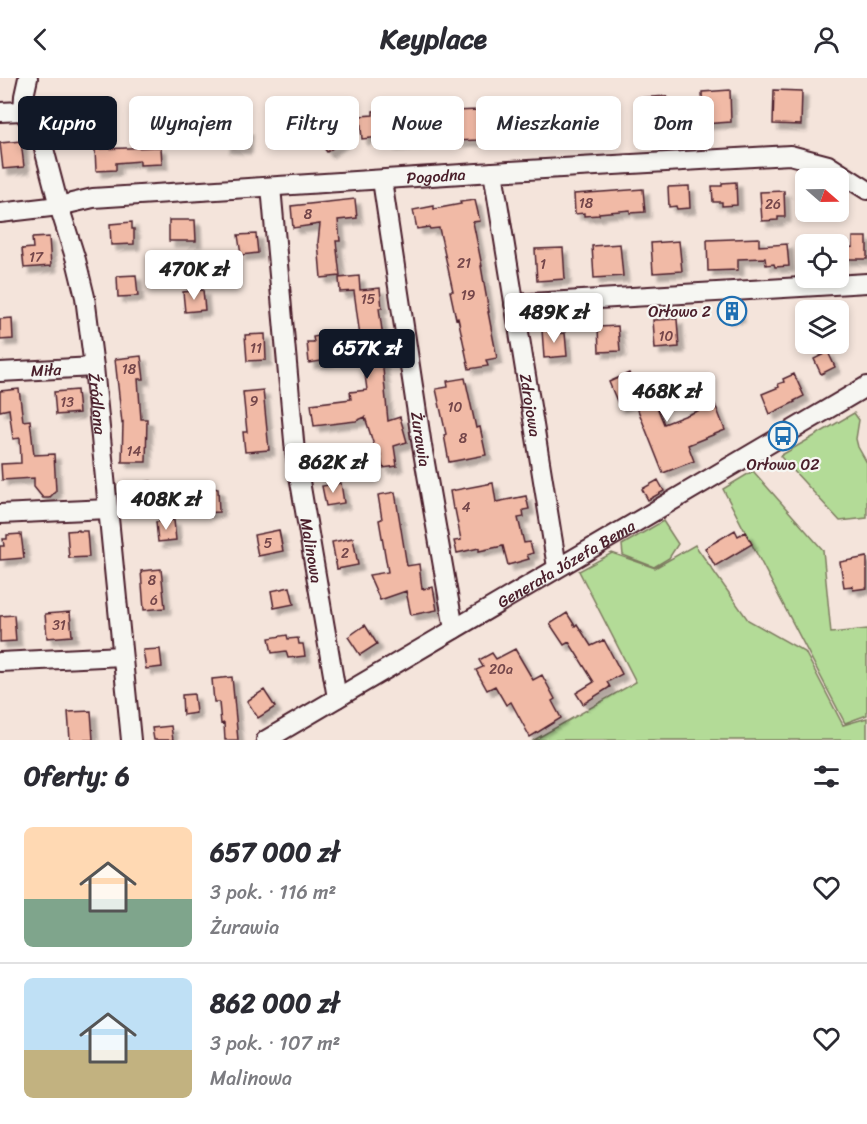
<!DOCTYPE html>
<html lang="pl">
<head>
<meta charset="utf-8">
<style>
  body { margin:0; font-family:Sriracha,sans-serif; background:#f7f7f7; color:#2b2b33; height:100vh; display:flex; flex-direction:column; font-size:22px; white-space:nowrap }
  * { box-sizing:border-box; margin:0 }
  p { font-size:20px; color:#7c7c81 }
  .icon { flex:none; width:33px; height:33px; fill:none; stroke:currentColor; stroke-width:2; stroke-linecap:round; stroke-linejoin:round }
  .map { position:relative; height:662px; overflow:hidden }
  .side { display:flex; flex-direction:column; background:#fff; flex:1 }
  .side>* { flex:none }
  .hud { position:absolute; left:18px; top:18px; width:831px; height:54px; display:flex; gap:12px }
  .needle { width:39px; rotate:110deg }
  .buttons { position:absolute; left:795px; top:90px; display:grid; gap:12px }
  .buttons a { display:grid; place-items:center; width:54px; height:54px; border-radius:9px; background:#fff; box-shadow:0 3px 9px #0003; font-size:30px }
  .price { position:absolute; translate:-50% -51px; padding:0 14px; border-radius:6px; background:#fff; color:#222; font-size:20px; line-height:39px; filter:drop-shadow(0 2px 3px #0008) }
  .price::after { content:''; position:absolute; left:50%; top:36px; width:18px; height:14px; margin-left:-9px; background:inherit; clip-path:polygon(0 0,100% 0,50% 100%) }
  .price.active { background:#111827; color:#fff }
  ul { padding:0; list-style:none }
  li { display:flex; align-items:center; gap:18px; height:150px; padding:0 24px }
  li+li { border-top:2px solid #e1e1e2 }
  li span { display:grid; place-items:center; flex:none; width:168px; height:120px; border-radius:9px; color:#555 }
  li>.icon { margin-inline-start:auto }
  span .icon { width:72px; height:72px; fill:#fffc; stroke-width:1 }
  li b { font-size:26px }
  h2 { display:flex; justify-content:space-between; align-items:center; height:72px; padding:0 24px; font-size:26px }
  .chip { padding:0 21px; border-radius:9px; background:#fff; box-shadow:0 3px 9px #0003; font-size:21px; line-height:54px }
  .chip.active { background:#111827; color:#fff }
  header { display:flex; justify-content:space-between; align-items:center; height:78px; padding:0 24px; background:#fff; font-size:27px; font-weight:700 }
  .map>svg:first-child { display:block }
</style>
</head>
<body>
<header><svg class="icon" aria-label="back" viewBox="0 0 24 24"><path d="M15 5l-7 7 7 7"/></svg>Keyplace<svg class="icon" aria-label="person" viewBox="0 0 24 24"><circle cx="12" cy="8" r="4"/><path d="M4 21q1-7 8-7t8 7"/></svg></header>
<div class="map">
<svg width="867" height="662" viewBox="0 0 867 662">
  <defs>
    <filter id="shadow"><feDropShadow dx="5.5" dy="5.5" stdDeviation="1.5" flood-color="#0004"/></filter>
  </defs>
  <rect width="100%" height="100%" fill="#f4e4db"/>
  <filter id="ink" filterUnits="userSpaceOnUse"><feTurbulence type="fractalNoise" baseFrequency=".0167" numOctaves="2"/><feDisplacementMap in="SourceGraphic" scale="12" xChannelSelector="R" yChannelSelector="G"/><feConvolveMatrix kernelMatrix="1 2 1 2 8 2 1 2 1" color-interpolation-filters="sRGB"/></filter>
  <g filter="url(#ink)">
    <path fill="#b3db97" stroke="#7e7d61" stroke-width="1.5" d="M854,335L859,342L856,361L858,369L867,385V440L840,443L780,378Z
      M753,393L823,472L831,555L867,551V637L845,645L723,411Z
      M663,443L678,466L669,480L654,489L623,477L622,467Z
      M695,467L748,542L805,574L843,647L867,640V662H534L636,604L579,493L612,475L655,490Z"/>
    <path fill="#f1baa6" stroke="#4a1f2b" stroke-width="1.5" filter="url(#shadow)" d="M730,12L731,44L703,46L702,14Z
      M774,12L802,13L801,47L773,46Z
      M667,18L669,48L640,50L638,20Z
      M603,22L605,53L577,55L575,24Z
      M417,30L419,65L390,67L389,58L362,61L360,38L373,37V33Z
      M480,32V62L453,63L452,33Z
      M527,37L528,59L511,60L510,52L508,53L507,39Z
      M332,46L344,62L327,74L315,58Z
      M227,51L247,52L246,70L225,69Z
      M21,63L24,89L3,91L0,65Z
      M161,69L162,86L140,87V83L116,85V92L96,93L95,71Z
      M736,104L737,127L722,128V124H713L712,108H722V105Z
      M689,108L690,130L677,131L676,128L669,129L668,109Z
      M643,111L645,134L630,135V132L599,135V137L584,138V135L575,136L574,116Z
      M784,113L785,139H778V142L762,143L760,114Z
      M355,121L357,140L338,142L340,163H336L340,198L321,200L318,164L320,146L293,150L291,128Z
      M475,122L480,143L473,144L482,188H481L489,234H488L497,280L486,282L488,288L469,291L458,240L456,241L450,213H453L439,150L430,151L429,149L417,151L413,132L434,128V131L461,126L460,124Z
      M169,142H195L196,163H169Z
      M132,144V151H134V166L111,167L110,146Z
      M256,156L258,175L241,177L238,157Z
      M49,159L51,188L24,190L22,171L33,170L32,160Z
      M853,159H867V181H844V170L853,169Z
      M759,160V168L787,166L789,188L775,189L774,186L766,187L765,180L738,181V192L708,193L707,162Z
      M679,163L682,193L653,195L651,165Z
      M620,166L623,198L594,200L592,168Z
      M563,170L565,201L537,203L535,171Z
      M136,197L138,218L118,219L117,198Z
      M359,198L360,212L380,210L382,230H379L384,267H386L388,280H382L388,343L400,339L407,364L394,368L397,388L383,390L380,373L376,374L365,339L356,343L314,348L311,326L351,321L350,314L367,312L354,213L340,214L339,200Z
      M203,212L205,232L185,234L183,214Z
      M738,226L739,239L726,240V227Z
      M12,240L13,261L0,262V241Z
      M677,241L679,269L655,271L653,242Z
      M618,248L620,273L599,274L598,249Z
      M554,251V256L565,255L567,278L544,280L542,252Z
      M265,256L266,282L247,283L245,257Z
      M324,257L328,282L309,285L307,264H314L313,259Z
      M828,274L835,289L821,296L814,281Z
      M141,278L144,301H138L141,341H147L146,384H122L123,344L122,345L115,281Z
      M629,295L632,302L644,297L664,346L715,326L725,352L688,367L694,383L663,395L634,322L619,328L609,304Z
      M794,296L804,318L794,323L795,324L770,336L762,316L779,309L778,306L784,304L783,301Z
      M465,300L476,350L480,349L486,377L449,384L444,357L446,356L436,311L448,309L447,303Z
      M19,311L23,343L30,342L34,377L54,376L56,413L49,420H43L34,409V400L2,402L1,386L21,385L20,360L13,361L9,331L0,333V313Z
      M77,312L79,335L56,337L54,314Z
      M263,312L269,372L245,374L243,354H247L243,314Z
      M658,402L664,413L648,422L642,411Z
      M151,403L153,425L128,427L126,406Z
      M341,405L344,425L326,428L322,408Z
      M493,405L496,424L526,418L529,431L523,432L524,439L518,440L524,465L530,464L533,475L527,477L529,481L508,487L503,468L479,473V470L457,475L454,463L461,462L455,431H453L450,413Z
      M204,407L218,411L219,434L205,435Z
      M395,414L407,488L419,486L422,511L433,509L437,532L411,537L406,513L380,522L369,497L388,494L379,442L382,441L378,417Z
      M174,442L176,462L158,464L156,444Z
      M79,452V453H87L89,479L69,480L67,453Z
      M279,452L283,473L258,478L254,457Z
      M735,452L738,458L745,454L752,466L715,488L705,470Z
      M21,456L24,480L0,482V468H4L3,461H7V457Z
      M353,460L358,487L337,491L332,464Z
      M867,479V510L853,512L852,508L844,509L840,484Z
      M161,491L165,530L144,532L141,493Z
      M290,509L294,526L274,530L271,513Z
      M70,534L72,558L47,560L45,536Z
      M567,535L575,548L577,546L591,568L604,562L622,596L607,604L610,609L583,626L576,615L594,604L569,564L564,567L550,546Z
      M14,537L16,563L0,564V538Z
      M365,547L377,566L360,577L348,559Z
      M287,557L288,561L298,560L299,566H303L305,578L288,580L286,573L272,575L269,560Z
      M160,571L162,589L146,591L143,572Z
      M515,571L533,602L542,597L555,621L552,623L561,640L530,659L511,624L506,627L495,608L487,612L476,592L483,589L479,582L492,575L496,581Z
      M232,599L238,662H225L224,645L221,646L219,624H214L212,601Z
      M264,612L275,629L258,640L247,623Z
      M194,616L196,635L183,637L182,617Z
      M91,633L93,662H70L68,634Z
      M171,648L173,662H154L152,650Z"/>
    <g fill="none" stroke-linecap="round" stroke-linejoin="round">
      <g stroke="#4a1f2b" stroke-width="22">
        <g id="minor">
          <path id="s1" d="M28,0L24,18L23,33L39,58L43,67L59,128L76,182L85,219L94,289L131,662"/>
          <path d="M0,34L23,33"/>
          <path id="s2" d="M493,94L557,489"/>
          <path id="s3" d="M382,102L422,368L454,551"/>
          <path id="s4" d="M271,109L295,374L337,620"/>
          <path id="s5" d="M0,135L59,128L93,120L493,94L790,77L828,87L867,112"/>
          <path d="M514,226L867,205"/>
          <path id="s6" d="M0,294L94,289"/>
          <path d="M0,436L108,431"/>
          <path d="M0,584L122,578"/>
          <path id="s7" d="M266,662C466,544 667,426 867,308"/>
        </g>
      </g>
      <use href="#minor" stroke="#f6f6f2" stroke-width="18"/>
    </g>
  </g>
  <defs>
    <g id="building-ring" transform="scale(1.5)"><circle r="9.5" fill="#f6f6f2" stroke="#1f6fb2" stroke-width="1.5"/><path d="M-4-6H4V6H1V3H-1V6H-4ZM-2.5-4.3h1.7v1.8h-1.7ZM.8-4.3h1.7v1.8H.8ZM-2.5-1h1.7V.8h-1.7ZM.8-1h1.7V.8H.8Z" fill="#1f6fb2"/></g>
    <g id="bus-ring" transform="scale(1.5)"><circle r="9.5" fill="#f6f6f2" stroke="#1f6fb2" stroke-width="1.5"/><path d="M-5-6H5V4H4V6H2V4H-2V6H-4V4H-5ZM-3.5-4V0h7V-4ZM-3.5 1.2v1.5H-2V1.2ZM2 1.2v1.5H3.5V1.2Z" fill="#1f6fb2"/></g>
  </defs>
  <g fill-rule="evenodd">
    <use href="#building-ring" x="732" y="233"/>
    <use href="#bus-ring" x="783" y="358"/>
  </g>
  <g text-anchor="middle" stroke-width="4.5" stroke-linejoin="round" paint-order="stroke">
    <g font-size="14" fill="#74464a">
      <text x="586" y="130">18</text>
      <text x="773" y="131">26</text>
      <text x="308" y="141">8</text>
      <text x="36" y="184">17</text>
      <text x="464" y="190">21</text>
      <text x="543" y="191">1</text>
      <text x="468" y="222">19</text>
      <text x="368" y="226">15</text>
      <text x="666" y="263">10</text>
      <text x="256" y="275">11</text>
      <text x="129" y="296">18</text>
      <text x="254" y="328">9</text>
      <text x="67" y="329">13</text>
      <text x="455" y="334">10</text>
      <text x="463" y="365">8</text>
      <text x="134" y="378">14</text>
      <text x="466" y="434">4</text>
      <text x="268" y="470">5</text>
      <text x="345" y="480">2</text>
      <text x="152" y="507">8</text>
      <text x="154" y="527">6</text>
      <text x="59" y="552">31</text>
      <text x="501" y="596">20a</text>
    </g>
    <g font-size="16" fill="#4a1f2b" stroke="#f6f6f2">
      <text dy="6" stroke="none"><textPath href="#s5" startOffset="438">Pogodna</textPath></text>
      <text dy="6" stroke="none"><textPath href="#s6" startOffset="46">Miła</textPath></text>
      <text dy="6" stroke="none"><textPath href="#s1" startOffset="338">Źródlana</textPath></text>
      <text dy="6" stroke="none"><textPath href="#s2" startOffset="236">Zdrojowa</textPath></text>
      <text dy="6" stroke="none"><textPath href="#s3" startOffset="262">Żurawia</textPath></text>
      <text dy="6" stroke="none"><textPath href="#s4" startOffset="366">Malinowa</textPath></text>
      <text dy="6" stroke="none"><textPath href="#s7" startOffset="348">Generała Józefa Bema</textPath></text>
    </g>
    <g font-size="16" fill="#4a1f2b" stroke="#f6f6f2" text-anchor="end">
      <text x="711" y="239">Orłowo 2</text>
      <text x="783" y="392" text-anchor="middle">Orłowo 02</text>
    </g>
  </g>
</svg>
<div class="buttons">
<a><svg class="needle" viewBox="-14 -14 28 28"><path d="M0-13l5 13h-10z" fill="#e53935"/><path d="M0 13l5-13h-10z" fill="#7c7c81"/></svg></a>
<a><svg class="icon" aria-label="locate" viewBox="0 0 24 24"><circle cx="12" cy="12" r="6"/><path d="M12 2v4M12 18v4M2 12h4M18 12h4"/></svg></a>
<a><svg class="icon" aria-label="layers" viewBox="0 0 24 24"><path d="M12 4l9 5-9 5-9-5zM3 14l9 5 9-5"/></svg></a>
</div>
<b class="price" style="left:194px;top:223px">470K zł</b>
<b class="price" style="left:554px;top:266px">489K zł</b>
<b class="price active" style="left:367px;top:302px">657K zł</b>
<b class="price" style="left:667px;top:345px">468K zł</b>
<b class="price" style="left:333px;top:416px">862K zł</b>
<b class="price" style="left:166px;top:453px">408K zł</b>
<div class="hud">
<a class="chip active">Kupno</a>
<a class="chip">Wynajem</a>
<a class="chip">Filtry</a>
<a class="chip">Nowe</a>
<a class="chip">Mieszkanie</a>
<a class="chip">Dom</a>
</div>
</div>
<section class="side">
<h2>Oferty: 6<svg class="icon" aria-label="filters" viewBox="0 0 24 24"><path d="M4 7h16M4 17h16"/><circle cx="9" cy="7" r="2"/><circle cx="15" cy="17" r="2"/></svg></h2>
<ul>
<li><span style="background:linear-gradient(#ffd9b3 60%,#7fa58c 0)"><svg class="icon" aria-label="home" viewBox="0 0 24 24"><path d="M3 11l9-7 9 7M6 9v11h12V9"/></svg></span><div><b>657 000 zł</b><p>3 pok. · 116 m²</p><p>Żurawia</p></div><svg class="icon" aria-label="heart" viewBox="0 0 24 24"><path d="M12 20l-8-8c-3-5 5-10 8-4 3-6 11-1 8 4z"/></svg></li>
<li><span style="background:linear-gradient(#bfe0f5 60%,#c2b280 0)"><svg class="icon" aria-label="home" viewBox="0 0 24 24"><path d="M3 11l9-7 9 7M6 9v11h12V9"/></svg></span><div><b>862 000 zł</b><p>3 pok. · 107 m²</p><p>Malinowa</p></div><svg class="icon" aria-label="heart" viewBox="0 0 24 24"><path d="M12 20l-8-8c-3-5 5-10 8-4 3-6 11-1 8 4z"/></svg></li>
</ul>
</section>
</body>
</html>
